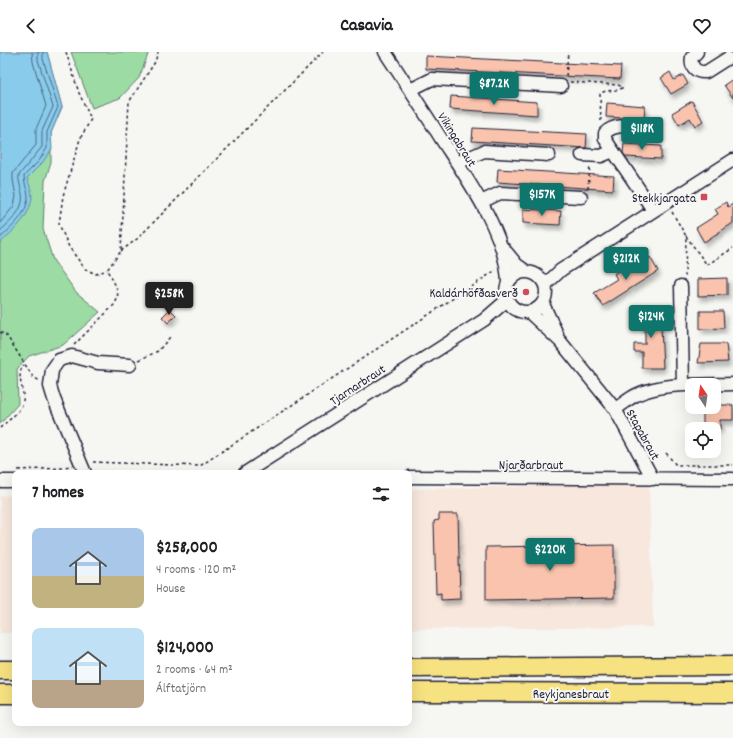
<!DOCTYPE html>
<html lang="en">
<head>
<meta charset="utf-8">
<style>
  body { margin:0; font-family:Dekko,sans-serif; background:#f2f2f2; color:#202124; height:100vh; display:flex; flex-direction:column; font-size:15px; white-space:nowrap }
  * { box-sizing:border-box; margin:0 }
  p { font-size:13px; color:#757577 }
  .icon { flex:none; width:22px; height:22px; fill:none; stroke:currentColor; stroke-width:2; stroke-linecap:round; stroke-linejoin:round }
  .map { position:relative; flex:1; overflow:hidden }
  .drawer { position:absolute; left:12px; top:418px; width:400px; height:256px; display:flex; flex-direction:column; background:#fff; border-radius:8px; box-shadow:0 4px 16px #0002 }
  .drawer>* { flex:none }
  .needle { width:26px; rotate:347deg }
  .controls { position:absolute; left:685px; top:326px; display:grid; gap:8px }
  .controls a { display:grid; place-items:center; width:36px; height:36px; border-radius:8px; background:#fff; box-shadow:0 4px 16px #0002; font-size:20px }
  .price { position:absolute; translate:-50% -34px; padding:0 9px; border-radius:4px; background:#0f766e; color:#fff; font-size:13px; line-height:26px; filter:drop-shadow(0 1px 2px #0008) }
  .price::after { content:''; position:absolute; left:50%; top:24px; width:12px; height:9px; margin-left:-6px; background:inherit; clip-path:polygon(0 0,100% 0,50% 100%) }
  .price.current { background:#222; color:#fff }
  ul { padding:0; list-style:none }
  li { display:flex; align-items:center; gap:12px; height:100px; padding:0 20px }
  li span { display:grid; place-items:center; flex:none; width:112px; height:80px; border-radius:8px; color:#555 }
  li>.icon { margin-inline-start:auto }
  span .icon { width:48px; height:48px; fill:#fffc; stroke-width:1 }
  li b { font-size:17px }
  h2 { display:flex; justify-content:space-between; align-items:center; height:48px; padding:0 20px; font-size:17px }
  header { display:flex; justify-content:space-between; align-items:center; height:52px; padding:0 20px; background:#fff; font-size:18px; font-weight:700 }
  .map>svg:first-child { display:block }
</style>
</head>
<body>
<header><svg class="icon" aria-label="back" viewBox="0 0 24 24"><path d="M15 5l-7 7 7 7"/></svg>Casavia<svg class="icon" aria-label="heart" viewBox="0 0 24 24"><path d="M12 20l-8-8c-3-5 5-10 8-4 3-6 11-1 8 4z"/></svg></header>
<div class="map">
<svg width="733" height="686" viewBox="0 0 733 686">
  <defs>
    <filter id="shadow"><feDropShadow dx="2.5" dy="4.5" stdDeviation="2" flood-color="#0004"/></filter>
  </defs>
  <rect width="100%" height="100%" fill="#f6f6f2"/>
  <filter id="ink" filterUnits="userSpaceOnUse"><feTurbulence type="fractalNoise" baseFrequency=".025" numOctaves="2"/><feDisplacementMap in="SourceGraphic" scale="8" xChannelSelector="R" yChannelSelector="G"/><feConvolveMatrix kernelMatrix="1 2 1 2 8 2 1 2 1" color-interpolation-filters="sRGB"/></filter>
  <g filter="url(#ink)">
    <path fill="#f7e7dd" d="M649,432L653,575L409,577V437Z
      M0,444H15V581H0Z"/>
    <path fill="#9cdba3" stroke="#5f7e6f" d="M0,0H47L62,55L51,81V110L45,129L43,177L53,208L76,240L100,260L63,293L29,304L17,317L18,352L0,372Z
      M71,0H149L139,26L120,46L92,56Z"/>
    <path fill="#89cbeb" stroke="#6087a5" d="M0,0H47L62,55L51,81L52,97L42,111L27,126C29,132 32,139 32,145C30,165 14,178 0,191Z"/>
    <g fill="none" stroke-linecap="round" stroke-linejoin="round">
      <path stroke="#4b6681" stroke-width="1" d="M0,171L14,154L16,144L13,128V121L36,93V77L46,54L33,10L32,0
        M0,179C10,170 25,157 22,142C21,135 18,129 19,123L42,95V79L53,55L38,8V0
        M0,186C12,175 28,162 28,143C27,137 24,131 24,124L39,109L47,96V80L58,55L43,7V0"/>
    </g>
    <path fill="#fac3ad" stroke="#22223b" filter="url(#shadow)" d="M426,4L621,14L620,27L426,17Z
      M670,20L674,28L683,23L688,32L671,42L661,26Z
      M733,27V46L724,33Z
      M451,44L537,50V63L450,57Z
      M692,49L703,69L695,74L690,66L679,73L672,61Z
      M607,51L645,54L644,67L606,65Z
      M473,76L587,82L586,96L472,89Z
      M624,92L661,94V107L626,105L623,101Z
      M498,117L614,124L613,138L497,130Z
      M726,150L728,155L733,152V171L704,190L696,176L718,162L715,157Z
      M523,157L561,159L560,173L523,171Z
      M650,205L658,219L603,254L594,241L617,227L614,222L624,215L627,220Z
      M727,226V243L698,244V227Z
      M651,253H660L663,316H642V300H634V292H645V275H640V261H651Z
      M170,257L176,263L168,271L162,265Z
      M700,259H723L724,276L700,277Z
      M701,292H726L728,310L698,311Z
      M714,353H733V368H720V377H703V355H714Z
      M439,462H458L460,547L441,548V541L436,542L434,469L439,468Z
      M614,493V546L486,548V495Z"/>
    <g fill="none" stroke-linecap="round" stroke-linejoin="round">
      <g stroke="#22223b" stroke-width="15">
        <path id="minor" d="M385,0C404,29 423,58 442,88C468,128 506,181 508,230
          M697,0L692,5C690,15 696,21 706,20L728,6
          M410,38L432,27L561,34
          M649,76C635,75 615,70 605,81V87L653,158
          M582,103L601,104L613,99
          M457,111L484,99L549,103
          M481,150L500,141L581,145
          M503,196L517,213L527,220
          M506 240a20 20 0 1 1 40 0a20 20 0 1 1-40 0Z
          M545,233L561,218L733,108
          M681,234L683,333
          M543,252L557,282
          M529,260L560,289L615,357L653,427
          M615,357C622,353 628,347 636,343C663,330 703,333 733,332
          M85,421L54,347L50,334L52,318L59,308L72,304L98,311L130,313
          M245,421L484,268L507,248
          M409,425L733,427
          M0,429H15"/>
      </g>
      <g stroke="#22223b" stroke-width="21">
        <path id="highway" d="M409,616L733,614
          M0,618H15
          M409,640L733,641
          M0,642H15"/>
      </g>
      <path stroke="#22223b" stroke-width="1.5" stroke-dasharray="3 3" stroke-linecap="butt" d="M66,0L79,41L91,67L80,87L63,144L59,172L69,195L85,217L96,222L107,218
        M566,24L568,0
        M570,30L618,33L623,35C617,41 606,36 600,42L601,70
        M588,137L590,114
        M672,160L686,184L685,224
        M686,184L707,213L733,196
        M121,199L137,187L323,0
        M0,280L7,284L33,325L40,329
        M74,293L114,253C123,240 113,230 107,218L121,199L129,50L155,10L158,0
        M139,308L158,299L170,285
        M0,376C6,370 19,361 22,353C27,341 14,323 24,313
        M666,401L676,413H733
        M93,410L200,414L496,218
        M18,418L63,416L72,413"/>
      <use href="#minor" stroke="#f6f6f2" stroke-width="12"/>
      <use href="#highway" stroke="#f7e281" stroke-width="18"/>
    </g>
  </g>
  <g fill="#d1495b" stroke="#f6f6f2" stroke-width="1.5">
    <rect x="700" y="141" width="8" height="8" rx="2"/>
    <circle cx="526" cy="240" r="4"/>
  </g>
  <g text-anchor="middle" stroke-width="4" stroke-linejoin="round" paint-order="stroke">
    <g font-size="13" fill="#22223b" stroke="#f6f6f2">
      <text transform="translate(458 87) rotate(58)" y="5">Vikingabraut</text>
      <text transform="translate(357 332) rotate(-33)" y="5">Tjarnarbraut</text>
      <text transform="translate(644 382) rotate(61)" y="5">Stapabraut</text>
      <text x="531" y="417">Njarðarbraut</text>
      <text x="571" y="646">Reykjanesbraut</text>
    </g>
    <g font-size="13" fill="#22223b" stroke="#f6f6f2" text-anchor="end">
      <text x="696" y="150">Stekkjargata</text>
      <text x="518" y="245">Kaldárhöfðasverð</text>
    </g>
  </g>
</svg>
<div class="controls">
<a><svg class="needle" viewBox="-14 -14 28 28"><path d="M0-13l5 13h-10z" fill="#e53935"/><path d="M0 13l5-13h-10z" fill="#757577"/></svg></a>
<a><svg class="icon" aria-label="locate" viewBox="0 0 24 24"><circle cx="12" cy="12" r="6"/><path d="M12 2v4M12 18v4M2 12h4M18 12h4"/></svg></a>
</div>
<b class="price" style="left:494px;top:54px">$87.2K</b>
<b class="price" style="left:642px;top:99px">$118K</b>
<b class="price" style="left:542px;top:165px">$157K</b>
<b class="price" style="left:626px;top:229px">$212K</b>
<b class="price current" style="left:169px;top:264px">$258K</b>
<b class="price" style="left:651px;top:287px">$124K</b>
<b class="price" style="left:550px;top:520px">$220K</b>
<section class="drawer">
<h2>7 homes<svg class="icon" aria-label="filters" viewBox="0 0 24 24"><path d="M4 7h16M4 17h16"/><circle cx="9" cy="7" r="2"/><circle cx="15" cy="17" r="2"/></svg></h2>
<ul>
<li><span style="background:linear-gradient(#a9c7e8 60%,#c2b280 0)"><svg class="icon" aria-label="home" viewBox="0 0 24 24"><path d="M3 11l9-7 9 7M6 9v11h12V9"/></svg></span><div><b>$258,000</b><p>4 rooms · 120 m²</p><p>House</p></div></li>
<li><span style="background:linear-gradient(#bfe0f5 65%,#b9a48a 0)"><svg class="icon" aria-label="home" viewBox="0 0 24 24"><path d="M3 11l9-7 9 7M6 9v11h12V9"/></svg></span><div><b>$124,000</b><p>2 rooms · 64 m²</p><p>Álftatjörn</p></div></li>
</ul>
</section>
</div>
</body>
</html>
